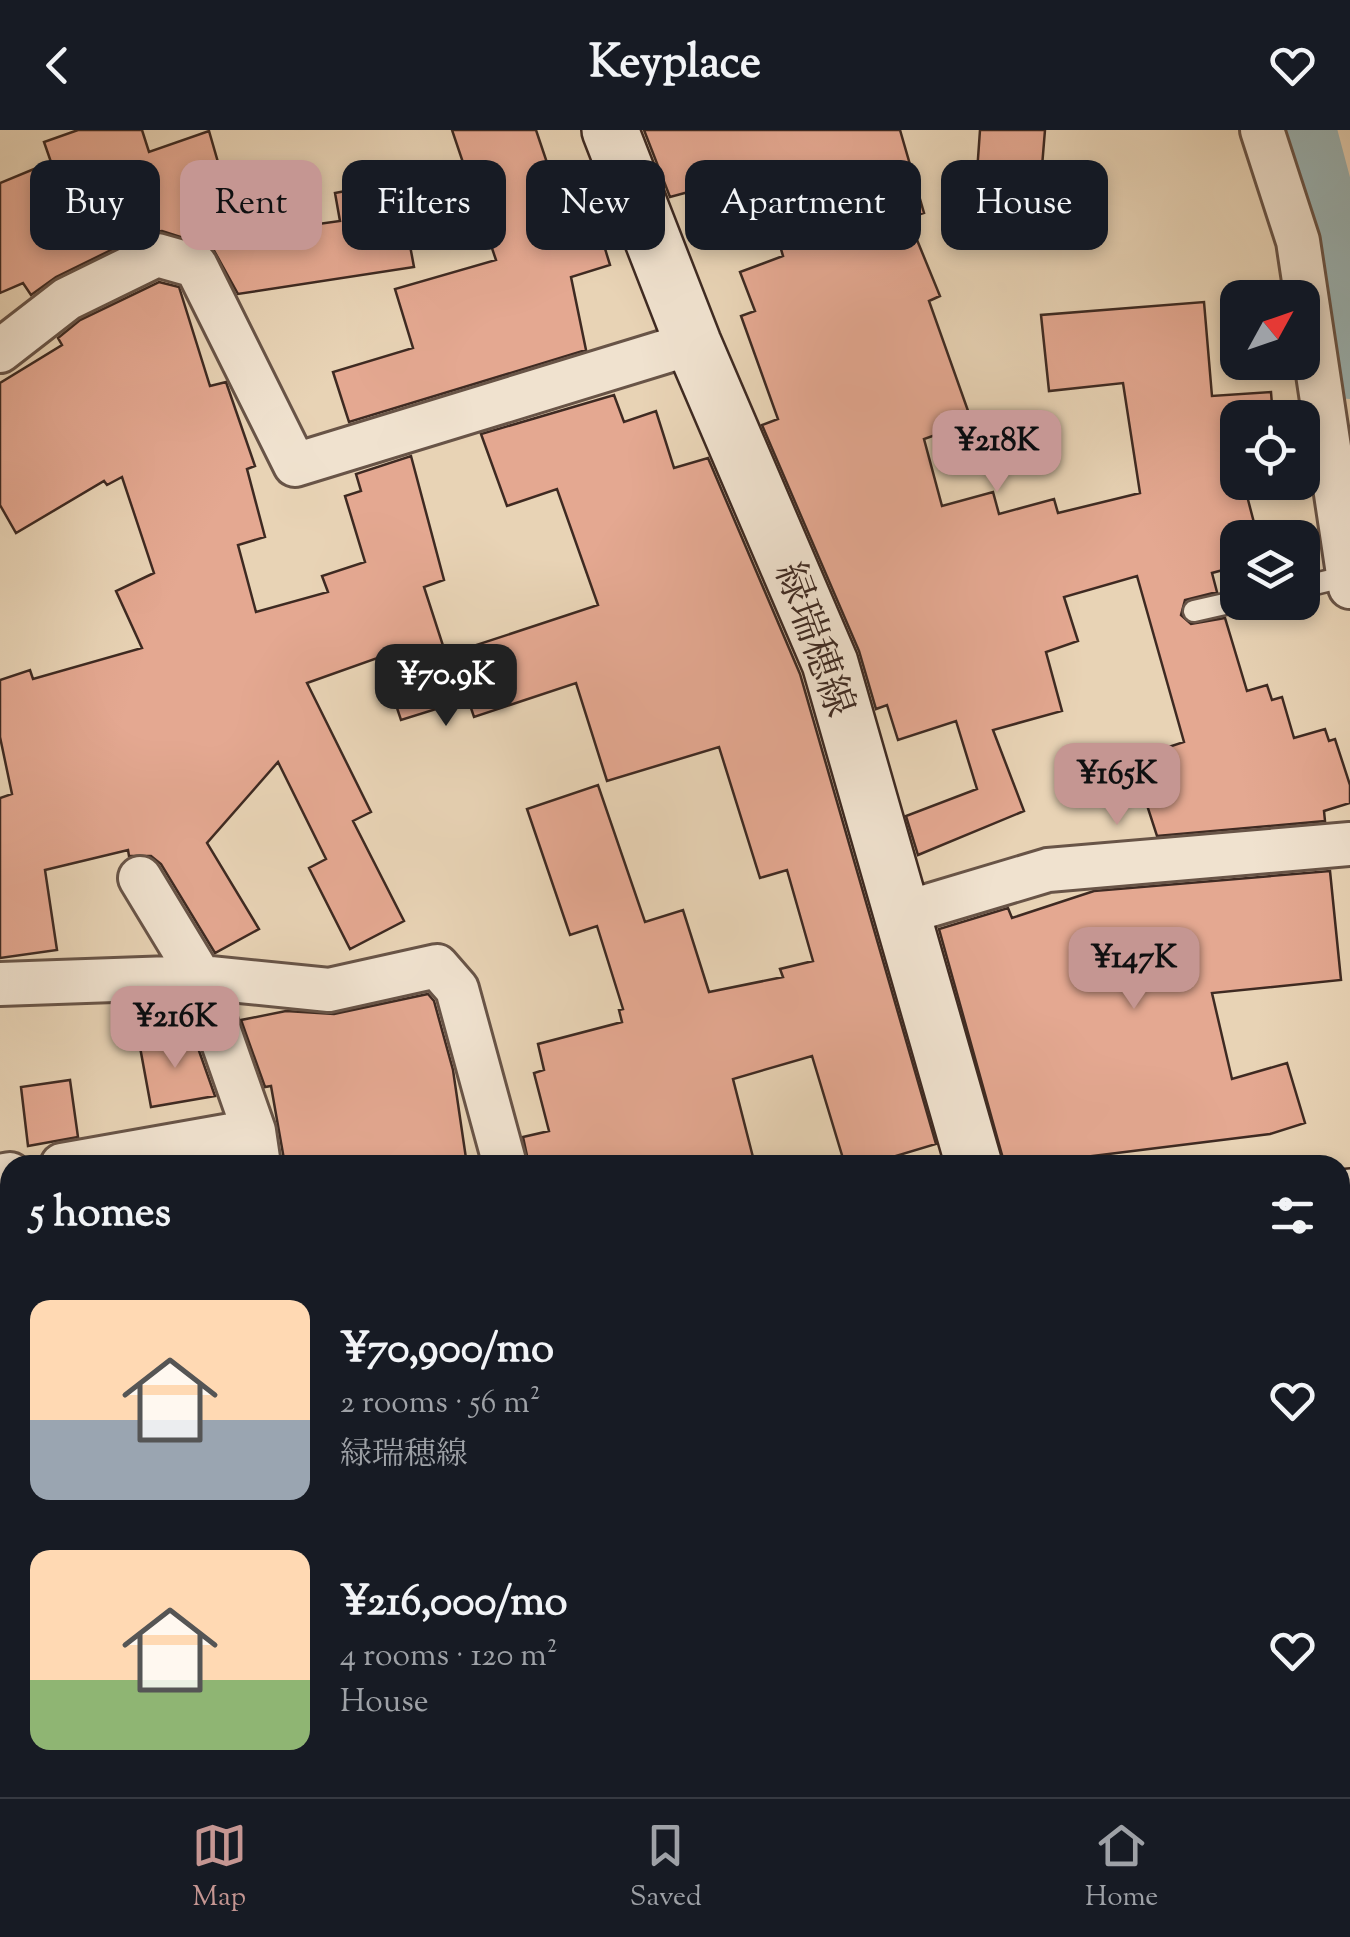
<!DOCTYPE html>
<html lang="en">
<head>
<meta charset="utf-8">
<style>
  body { margin:0; font-family:"Sorts Mill Goudy","Noto Serif JP",serif; background:#20242c; color:#f1f3f6; height:100vh; display:flex; flex-direction:column; font-size:38px; white-space:nowrap }
  * { box-sizing:border-box; margin:0 }
  p { font-size:32px; color:#9ea1a6 }
  .icon { flex:none; width:55px; height:55px; fill:none; stroke:currentColor; stroke-width:2; stroke-linecap:round; stroke-linejoin:round }
  .map { position:relative; flex:1; overflow:hidden }
  .drawer { position:absolute; left:0px; top:1025px; width:1350px; height:642px; display:flex; flex-direction:column; background:#171b24; border-radius:30px 30px 0 0; box-shadow:0 5px 15px #0003 }
  .drawer>* { flex:none }
  .top-card { position:absolute; left:30px; top:30px; width:1290px; height:90px; display:flex; gap:20px }
  .needle { width:65px; rotate:50deg }
  .fabs { position:absolute; left:1220px; top:150px; display:grid; gap:20px }
  .fabs a { display:grid; place-items:center; width:100px; height:100px; border-radius:20px; background:#171b24; box-shadow:0 5px 15px #0003; font-size:50px }
  .price { position:absolute; translate:-50% -85px; padding:0 22px; border-radius:20px; background:#c59692; color:#111; font-size:32px; line-height:65px; filter:drop-shadow(0 2px 5px #0008) }
  .price::after { content:''; position:absolute; left:50%; top:60px; width:30px; height:22px; margin-left:-15px; background:inherit; clip-path:polygon(0 0,100% 0,50% 100%) }
  .price.selected { background:#222; color:#fff }
  ul { padding:0; list-style:none }
  li { display:flex; align-items:center; gap:30px; height:250px; padding:0 30px }
  li span { display:grid; place-items:center; flex:none; width:280px; height:200px; border-radius:20px; color:#555 }
  li>.icon { margin-inline-start:auto }
  span .icon { width:120px; height:120px; fill:#fffc; stroke-width:1 }
  li b { font-size:42px }
  h2 { display:flex; justify-content:space-between; align-items:center; height:120px; padding:0 30px; font-size:42px }
  .chip { padding:0 35px; border-radius:20px; background:#171b24; box-shadow:0 5px 15px #0003; font-size:35px; line-height:90px }
  .chip.selected { background:#c59692; color:#111 }
  header { display:flex; justify-content:space-between; align-items:center; height:130px; padding:0 30px; background:#171b24; font-size:45px; font-weight:700 }
  .tabs { display:flex; justify-content:space-around; align-items:center; height:140px; border-top:2px solid #363941; background:#171b24; font-size:28px; color:#9ea1a6 }
  .tabs a { display:grid; justify-items:center; gap:5px }
  .tabs .selected { color:#c59692 }
  .map>svg:first-child { display:block }
</style>
</head>
<body>
<header><svg class="icon" aria-label="back" viewBox="0 0 24 24"><path d="M15 5l-7 7 7 7"/></svg>Keyplace<svg class="icon" aria-label="heart" viewBox="0 0 24 24"><path d="M12 20l-8-8c-3-5 5-10 8-4 3-6 11-1 8 4z"/></svg></header>
<div class="map">
<svg width="1350" height="1667" viewBox="0 0 1350 1667">
  <rect width="100%" height="100%" fill="#e8d3b5"/>
  <filter id="stains"><feTurbulence type="fractalNoise" baseFrequency=".002" numOctaves="4"/><feColorMatrix values="0 0 0 0 .2 0 0 0 0 .09 0 0 0 0 .02 0 0 0 .5 -.17"/></filter>
  <radialGradient id="worn" r=".72"><stop offset=".6" stop-color="#630" stop-opacity="0"/><stop offset="1" stop-color="#630" stop-opacity=".3"/></radialGradient>
  <path fill="#b4bc8e" stroke="#797358" stroke-width="2.5" d="M1154,1658H1230L1229,1667H1152Z"/>
  <g fill="none" stroke-linecap="round" stroke-linejoin="round">
    <path stroke="#9bb6b7" stroke-width="82" d="M1295,0L1331,135L1350,228
      M1340,1384L1346,1377
      M1141,1667L1143,1658"/>
  </g>
  <path fill="#e4a891" stroke="#3e2a22" stroke-width="2.5" d="M78,0H142L149,22L209,1L239,105L340,91L335,63L398,51L414,137L238,164L212,117L162,101L146,103L56,147L31,165L23,153L0,163V53L51,32L44,12Z
    M452,0H536L572,107L599,99L610,135L571,147L586,220L349,292L333,242L413,218L395,159L496,130Z
    M644,0H900L924,83L908,88L940,166L929,171L972,292L924,309L942,376L993,362L999,384L1054,369L1058,383L1140,363L1123,253L1049,261L1041,185L1204,172L1212,266L1271,262L1273,288H1238V352H1277V360L1246,362L1258,408H1238V436L1212,443L1217,462L1185,470L1181,485L1191,494L1225,488L1247,561L1267,555L1272,570L1282,567L1294,608L1325,599L1329,611L1335,609L1350,655V673L1324,681L1325,691L1157,706L1132,629L1184,612L1137,446L1064,467L1078,511L1046,522L1062,581L993,600L1024,681L918,725L906,686L977,659L956,591L898,610L887,575L876,579L859,521L762,295L778,289L741,186L755,181L740,142L783,126L759,43L670,67Z
    M980,0H1045L1040,61L976,57Z
    M159,152L179,157L210,256L226,252L255,336L247,339L265,407L238,415L256,482L328,462L322,446L365,432L345,366L361,361L356,344L411,326L444,450L424,457L446,525L598,475L557,359L507,376L481,304L614,265L624,292L656,281L674,338L708,328L800,544L936,1014L866,1035H845L812,926L733,949L755,1035H529L523,1007L549,1001L534,943L544,940L538,914L622,892L619,880L623,879L597,796L570,805L527,679L598,655L645,792L683,780L709,862L783,847L780,839L813,831L787,740L760,748L719,617L607,651L576,553L474,587L468,569L401,590L380,527L307,553L371,682L353,691L404,791L350,819L309,738L326,729L278,632L207,713L259,799L215,823L161,734L151,726H129L128,720L45,740L57,820L0,828V668L12,664L0,607V550L30,540L33,549L142,518L116,461L154,443L122,347L107,355L104,351L16,403L0,375V253L62,215L58,208L80,190Z
    M1330,741L1341,850L1212,863L1232,949L1287,933L1305,993L1270,1004L1020,1035L1004,1032L939,799L1008,778L1012,788L1094,761Z
    M428,864L434,871L453,940L467,1035H352V1030L285,1035L271,956L265,957L241,890L286,881L334,884Z
    M192,901L215,966L151,977L140,917Z
    M70,950L78,1007L28,1016L21,957Z"/>
  <g fill="none" stroke-linecap="round" stroke-linejoin="round">
    <g stroke="#685447" stroke-width="25">
      <path id="lane" d="M1302,457L1348,446
        M1194,481L1238,471"/>
    </g>
    <g stroke="#685447" stroke-width="48">
      <path id="street" d="M1262,0L1298,111L1350,457
        M0,221L67,169L157,125L196,136L295,335L693,213
        M140,748L200,847L254,1001L259,1035
        M904,783L1048,740L1350,714
        M0,854L200,847L329,860L437,836L457,859L505,1035
        M62,1035L254,1001
        M0,1046L10,1044
        M0,1631L10,1629
        M365,1658L367,1667
        M585,1667V1658"/>
    </g>
    <g stroke="#3e2a22" stroke-width="60">
      <path id="secondary" d="M610,0L693,213L830,533L974,1035
        M1340,1068L1350,1067
        M0,1284L10,1282
        M885,1667L890,1658"/>
    </g>
    <use href="#lane" stroke="#f0e2cf" stroke-width="20"/>
    <use href="#street" stroke="#f0e2cf" stroke-width="42"/>
    <use href="#secondary" stroke="#f0e2cf" stroke-width="55"/>
  </g>
  <g text-anchor="middle" stroke-width="8" stroke-linejoin="round" paint-order="stroke">
    <g font-size="40" fill="#3e2a22" stroke="#f0e2cf">
      <text transform="translate(816 509) rotate(70)" y="14">緑瑞穂線</text>
    </g>
  </g>
  <rect width="100%" height="100%" filter="url(#stains)"/>
  <rect width="100%" height="100%" fill="url(#worn)"/>
</svg>
<div class="fabs">
<a><svg class="needle" viewBox="-14 -14 28 28"><path d="M0-13l5 13h-10z" fill="#e53935"/><path d="M0 13l5-13h-10z" fill="#9ea1a6"/></svg></a>
<a><svg class="icon" aria-label="locate" viewBox="0 0 24 24"><circle cx="12" cy="12" r="6"/><path d="M12 2v4M12 18v4M2 12h4M18 12h4"/></svg></a>
<a><svg class="icon" aria-label="layers" viewBox="0 0 24 24"><path d="M12 4l9 5-9 5-9-5zM3 14l9 5 9-5"/></svg></a>
</div>
<b class="price" style="left:997px;top:365px">¥218K</b>
<b class="price selected" style="left:446px;top:599px">¥70.9K</b>
<b class="price" style="left:1117px;top:698px">¥165K</b>
<b class="price" style="left:1134px;top:882px">¥147K</b>
<b class="price" style="left:175px;top:941px">¥216K</b>
<div class="top-card">
<a class="chip">Buy</a>
<a class="chip selected">Rent</a>
<a class="chip">Filters</a>
<a class="chip">New</a>
<a class="chip">Apartment</a>
<a class="chip">House</a>
</div>
<section class="drawer">
<h2>5 homes<svg class="icon" aria-label="filters" viewBox="0 0 24 24"><path d="M4 7h16M4 17h16"/><circle cx="9" cy="7" r="2"/><circle cx="15" cy="17" r="2"/></svg></h2>
<ul>
<li><span style="background:linear-gradient(#ffd9b3 60%,#9aa5b1 0)"><svg class="icon" aria-label="home" viewBox="0 0 24 24"><path d="M3 11l9-7 9 7M6 9v11h12V9"/></svg></span><div><b>¥70,900/mo</b><p>2 rooms · 56 m²</p><p>緑瑞穂線</p></div><svg class="icon" aria-label="heart" viewBox="0 0 24 24"><path d="M12 20l-8-8c-3-5 5-10 8-4 3-6 11-1 8 4z"/></svg></li>
<li><span style="background:linear-gradient(#ffd9b3 65%,#8fb573 0)"><svg class="icon" aria-label="home" viewBox="0 0 24 24"><path d="M3 11l9-7 9 7M6 9v11h12V9"/></svg></span><div><b>¥216,000/mo</b><p>4 rooms · 120 m²</p><p>House</p></div><svg class="icon" aria-label="heart" viewBox="0 0 24 24"><path d="M12 20l-8-8c-3-5 5-10 8-4 3-6 11-1 8 4z"/></svg></li>
</ul>
</section>
</div>
<nav class="tabs">
<a class="selected"><svg class="icon" aria-label="map" viewBox="0 0 24 24"><path d="M3 6l6-2 6 2 6-2v14l-6 2-6-2-6 2zM9 4v14M15 6v14"/></svg>Map</a>
<a><svg class="icon" aria-label="saved" viewBox="0 0 24 24"><path d="M7 4h10v16l-5-4-5 4z"/></svg>Saved</a>
<a><svg class="icon" aria-label="home" viewBox="0 0 24 24"><path d="M3 11l9-7 9 7M6 9v11h12V9"/></svg>Home</a>
</nav>
</body>
</html>
